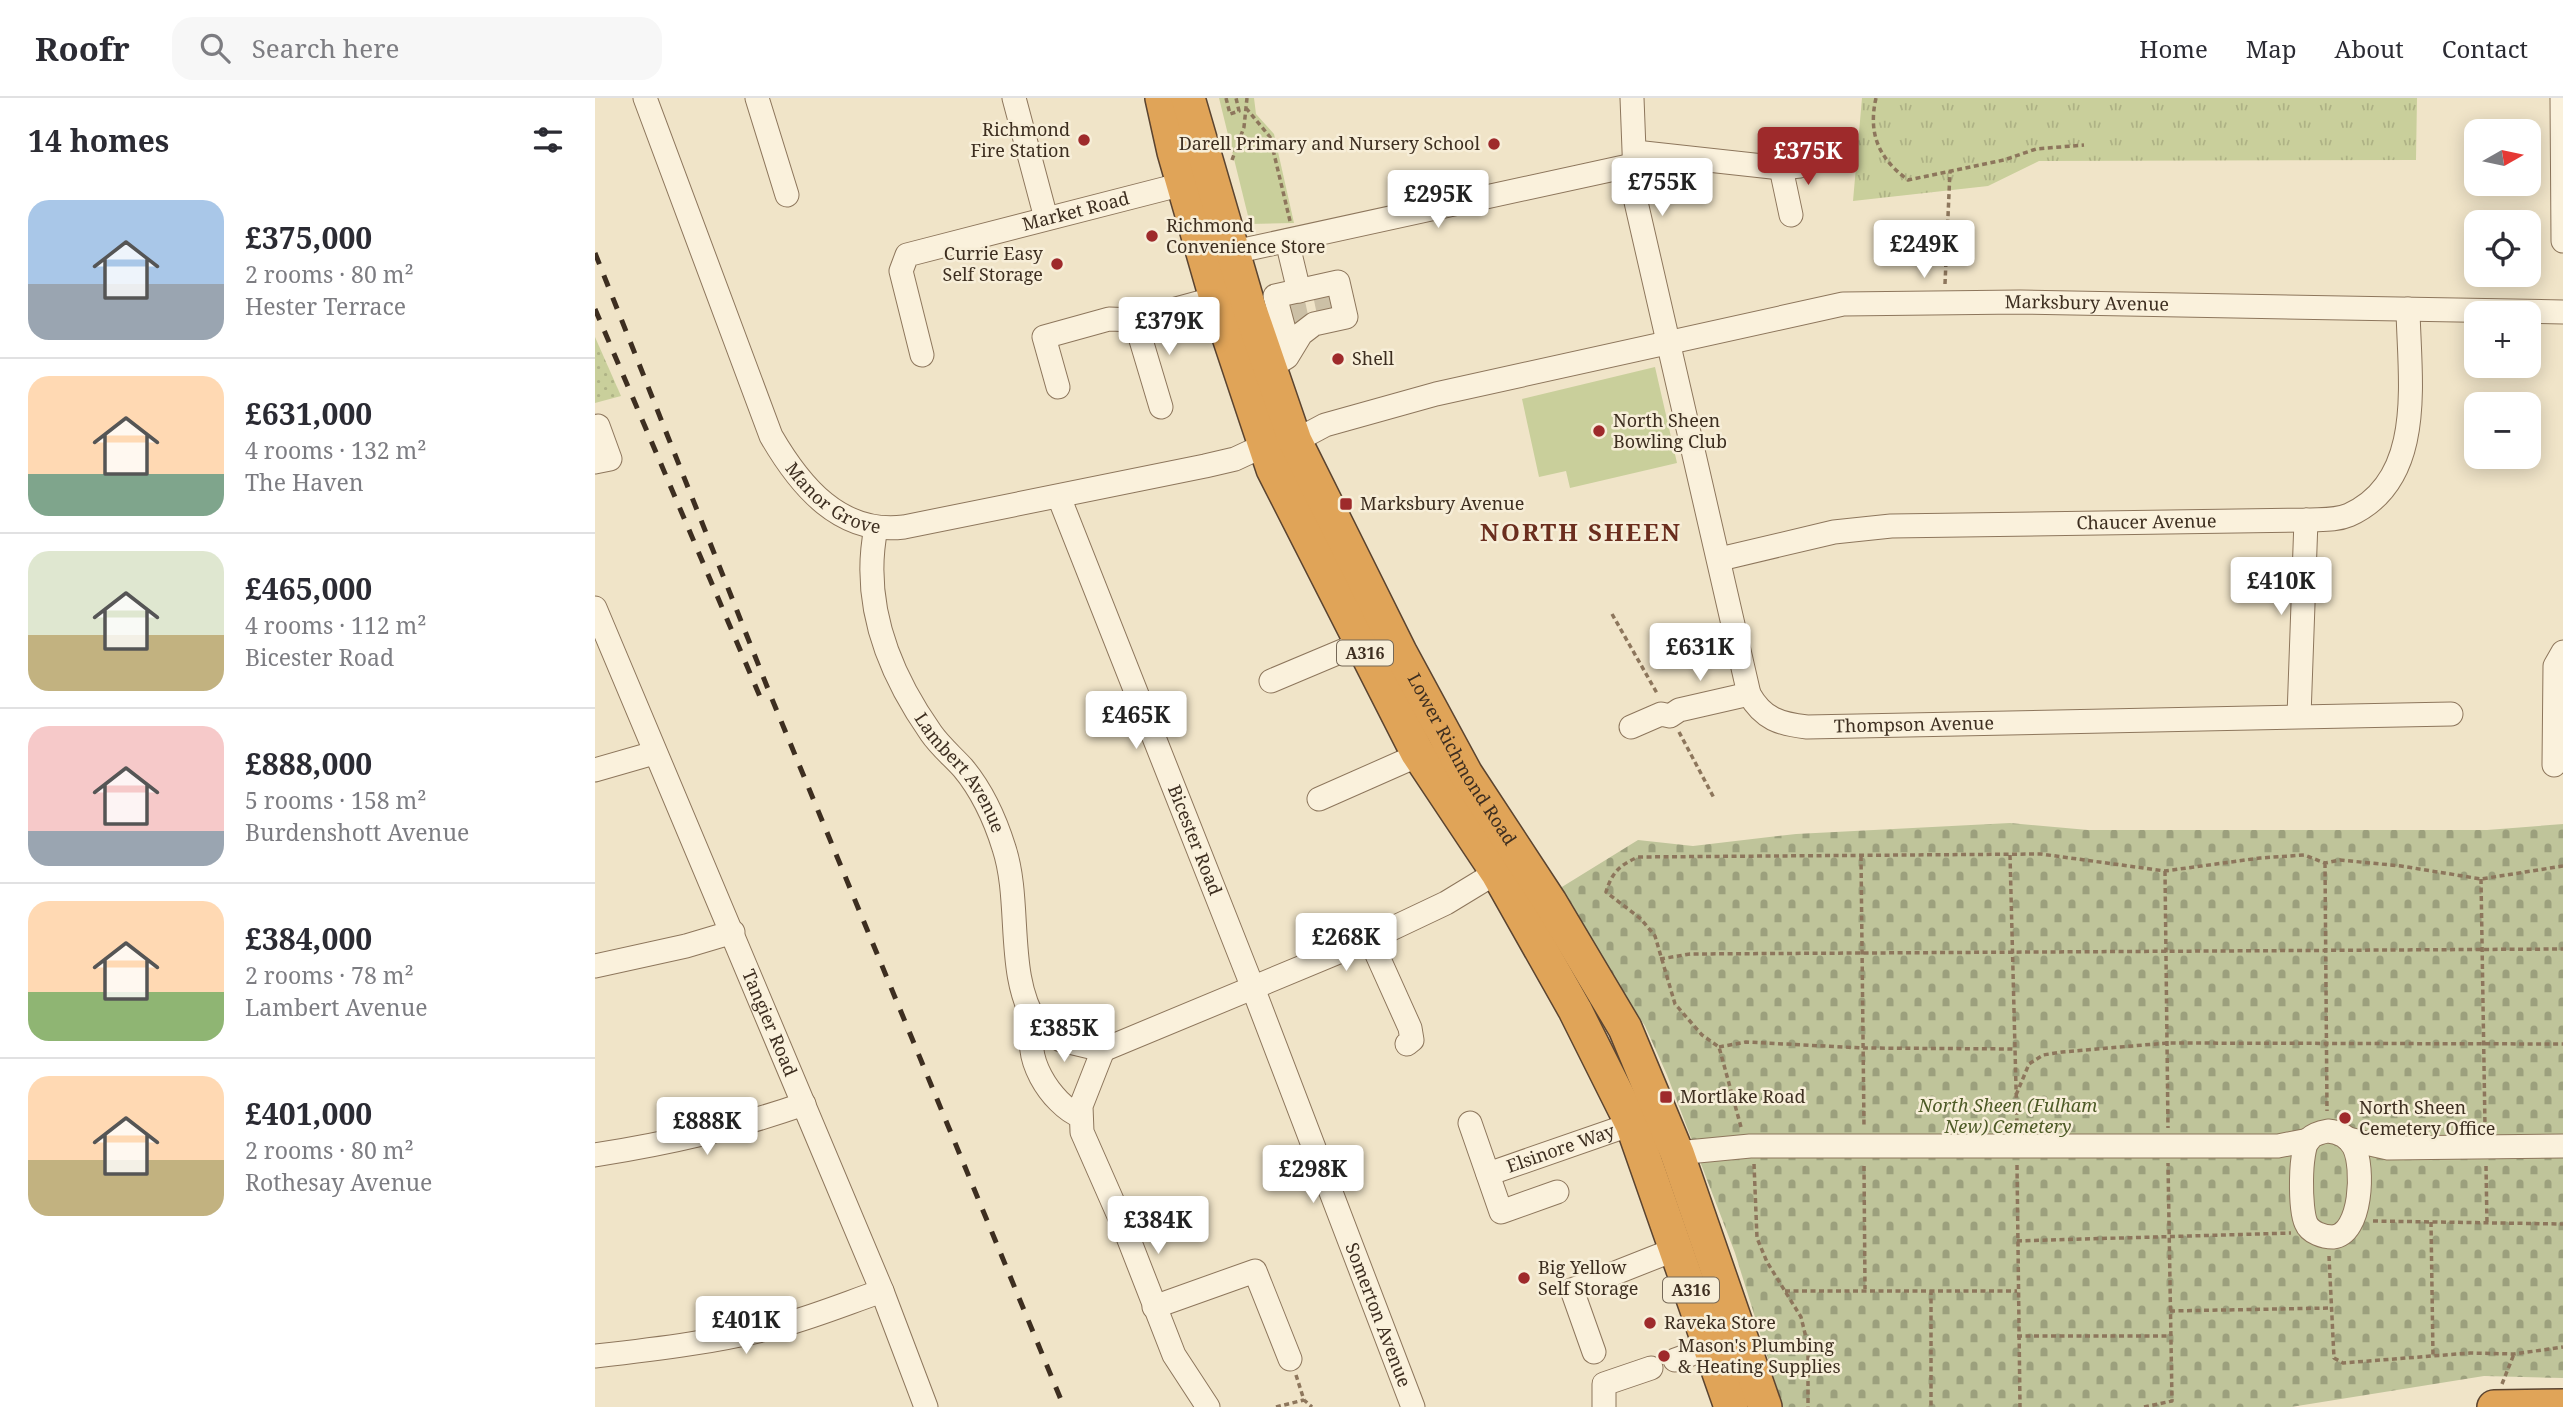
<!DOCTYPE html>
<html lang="en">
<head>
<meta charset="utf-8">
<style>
  body { margin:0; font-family:"Noto Serif",serif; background:#f7f7f7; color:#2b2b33; height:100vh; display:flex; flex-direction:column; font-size:26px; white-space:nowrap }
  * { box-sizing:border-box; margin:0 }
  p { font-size:23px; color:#7c7c81 }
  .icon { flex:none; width:38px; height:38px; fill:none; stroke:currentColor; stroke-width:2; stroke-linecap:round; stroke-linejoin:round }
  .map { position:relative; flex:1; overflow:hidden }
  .sheet { display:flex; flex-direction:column; background:#fff; width:595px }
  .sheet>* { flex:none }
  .needle { width:46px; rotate:81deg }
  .fabs { position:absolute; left:1869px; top:21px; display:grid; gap:14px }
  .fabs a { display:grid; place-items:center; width:77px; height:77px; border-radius:14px; background:#fff; box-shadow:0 4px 18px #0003; font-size:35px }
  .price { position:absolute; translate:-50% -60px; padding:0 16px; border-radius:7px; background:#fff; color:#222; font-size:23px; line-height:46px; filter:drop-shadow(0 2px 4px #0008) }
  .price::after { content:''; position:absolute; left:50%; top:42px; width:21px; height:16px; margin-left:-10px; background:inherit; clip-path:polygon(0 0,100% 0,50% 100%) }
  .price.current { background:#9e2a2b; color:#fff }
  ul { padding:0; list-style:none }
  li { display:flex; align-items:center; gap:21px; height:175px; padding:0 28px }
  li+li { border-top:2px solid #e1e1e2 }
  li span { display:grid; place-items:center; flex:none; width:196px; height:140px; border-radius:21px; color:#555 }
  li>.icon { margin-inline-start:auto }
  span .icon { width:84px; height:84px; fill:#fffc; stroke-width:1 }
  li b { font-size:30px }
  h2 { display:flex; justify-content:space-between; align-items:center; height:84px; padding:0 28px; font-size:30px }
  header { display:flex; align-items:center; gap:42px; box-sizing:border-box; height:98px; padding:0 35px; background:#fff; border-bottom:2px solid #e1e1e2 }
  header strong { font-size:33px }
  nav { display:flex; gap:38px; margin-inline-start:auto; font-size:24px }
  .search { width:490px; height:63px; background:#f7f7f7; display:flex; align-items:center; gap:18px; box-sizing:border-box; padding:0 24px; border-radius:21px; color:#7c7c81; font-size:26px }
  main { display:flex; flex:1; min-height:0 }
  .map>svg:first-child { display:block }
</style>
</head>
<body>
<header>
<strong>Roofr</strong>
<div class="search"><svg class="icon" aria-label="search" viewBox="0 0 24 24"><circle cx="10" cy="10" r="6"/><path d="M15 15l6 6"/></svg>Search here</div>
<nav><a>Home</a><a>Map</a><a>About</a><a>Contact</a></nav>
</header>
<main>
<section class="sheet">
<h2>14 homes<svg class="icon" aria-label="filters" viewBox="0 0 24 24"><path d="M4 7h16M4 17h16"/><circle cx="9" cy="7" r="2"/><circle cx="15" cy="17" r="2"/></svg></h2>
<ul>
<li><span style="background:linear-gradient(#a9c7e8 60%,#9aa5b1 0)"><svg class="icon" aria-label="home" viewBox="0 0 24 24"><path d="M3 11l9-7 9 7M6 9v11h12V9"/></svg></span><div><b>£375,000</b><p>2 rooms · 80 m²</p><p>Hester Terrace</p></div></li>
<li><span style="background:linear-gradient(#ffd9b3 70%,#7fa58c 0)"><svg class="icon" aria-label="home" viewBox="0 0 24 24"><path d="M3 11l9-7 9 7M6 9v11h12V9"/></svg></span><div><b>£631,000</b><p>4 rooms · 132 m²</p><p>The Haven</p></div></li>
<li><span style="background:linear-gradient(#dfe7d0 60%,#c2b280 0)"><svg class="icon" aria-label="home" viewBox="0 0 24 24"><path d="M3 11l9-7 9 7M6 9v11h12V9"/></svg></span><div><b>£465,000</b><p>4 rooms · 112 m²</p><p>Bicester Road</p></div></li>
<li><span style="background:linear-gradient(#f6c9c9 75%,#9aa5b1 0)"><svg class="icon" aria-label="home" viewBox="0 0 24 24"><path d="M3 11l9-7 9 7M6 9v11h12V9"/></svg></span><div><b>£888,000</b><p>5 rooms · 158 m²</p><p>Burdenshott Avenue</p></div></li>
<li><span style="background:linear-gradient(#ffd9b3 65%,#8fb573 0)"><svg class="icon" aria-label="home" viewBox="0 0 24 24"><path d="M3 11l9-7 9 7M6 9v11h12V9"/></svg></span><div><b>£384,000</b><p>2 rooms · 78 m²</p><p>Lambert Avenue</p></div></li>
<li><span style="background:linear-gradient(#ffd9b3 60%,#c2b280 0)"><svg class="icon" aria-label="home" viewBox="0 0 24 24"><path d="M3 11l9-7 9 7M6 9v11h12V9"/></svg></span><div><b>£401,000</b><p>2 rooms · 80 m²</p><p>Rothesay Avenue</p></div></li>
</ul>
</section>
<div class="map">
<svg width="1968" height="1309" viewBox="0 0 1968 1309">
  <defs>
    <pattern id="cemetery-stones" width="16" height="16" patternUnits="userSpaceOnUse" patternTransform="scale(1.75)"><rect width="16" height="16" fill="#bfc49a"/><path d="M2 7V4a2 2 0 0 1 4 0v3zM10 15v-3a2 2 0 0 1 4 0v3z" fill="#9ca07d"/></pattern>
    <pattern id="park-tufts" width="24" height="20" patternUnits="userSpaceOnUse" patternTransform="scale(1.75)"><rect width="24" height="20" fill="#c9cf9b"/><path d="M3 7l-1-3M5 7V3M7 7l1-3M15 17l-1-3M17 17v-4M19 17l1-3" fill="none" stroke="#aeb285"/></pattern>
    <pattern id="garden-dots" width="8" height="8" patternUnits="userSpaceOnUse" patternTransform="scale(1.75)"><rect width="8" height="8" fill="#c9cf9b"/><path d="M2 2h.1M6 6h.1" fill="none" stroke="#aeb285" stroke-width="1.8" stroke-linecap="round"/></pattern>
  </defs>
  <rect width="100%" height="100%" fill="#f0e4c8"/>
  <path fill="#c9cf9b" d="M624,0H659L661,16L679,36L699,125L655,126Z
    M1060,269L1082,365L975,390L971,373L944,379L927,301Z"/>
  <path fill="url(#cemetery-stones)" d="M1415,725L1493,732H1892L1968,726V1280L1889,1278L1696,1309H1188L1140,1155L1072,977L1050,928L962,792L1043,742L1098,748L1201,736Z"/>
  <path fill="url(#park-tufts)" d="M1267,0H1822L1821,62L1444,63L1393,88L1258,103Z"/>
  <path fill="url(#garden-dots)" d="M0,239L26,298L0,305Z"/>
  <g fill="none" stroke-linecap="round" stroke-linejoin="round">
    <path stroke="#ccc0a6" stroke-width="23" stroke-dasharray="23 11" stroke-linecap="butt" d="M729,194L734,218
      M698,202L703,225"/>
    <g stroke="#8d765c" stroke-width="25">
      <g id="minor">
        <path id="s1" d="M50,0L176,338C205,388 245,437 309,429L610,368L640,361L670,347"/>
        <path d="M162,0L192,97"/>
        <path d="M419,0L451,120"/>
        <path id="s2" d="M1037,0L1041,104L1154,596C1168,621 1185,626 1212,629L1856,616"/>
        <path d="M1967,0L1968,143"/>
        <path d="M1040,54L1186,70L1205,68"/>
        <path d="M1186,70L1196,117"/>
        <path d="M692,143L704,193"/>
        <path d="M639,154L1038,67"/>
        <path d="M540,222L566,309"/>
        <path id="s3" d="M327,257L306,173L312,157L588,86"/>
        <path d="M674,270L692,259L706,236L719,226L751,219L743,184L680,198L695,254"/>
        <path d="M463,289L449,239L514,221L540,222L621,200"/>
        <path d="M0,329L3,328L15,361L0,364"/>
        <path id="s4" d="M700,343L730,327L841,296L1248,206L1425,204L1968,214"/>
        <path id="s5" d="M464,399L658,890L818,1309"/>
        <path id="s6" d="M281,430C266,505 293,574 336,635C345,648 357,658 368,670C388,694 400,721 409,750C427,805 410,878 442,926"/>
        <path id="s7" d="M1125,461L1239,434L1296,428L1711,422C1725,421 1740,423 1754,417C1832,382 1814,279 1813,211"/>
        <path id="s8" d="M0,510L287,1193L331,1309"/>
        <path d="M676,583L752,551L764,543"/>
        <path d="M1704,618L1711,422"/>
        <path d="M1036,629L1066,616L1075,618L1084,612L1154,596"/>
        <path d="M1959,667L1960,568L1968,554"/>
        <path d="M0,672L59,655"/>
        <path d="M724,701L810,663L822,654"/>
        <path d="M775,841L815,930L817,942L812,946"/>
        <path d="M0,868L91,848L138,834"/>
        <path d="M508,952L775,841L851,805L902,774"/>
        <path d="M485,1018C457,1007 423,955 442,926L466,942L508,952L486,1008L487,1034L531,1134L579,1257L613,1309"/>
        <path d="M875,1025L906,1114L962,1094"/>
        <path d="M1733,1033C1744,1034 1754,1039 1759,1049C1769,1069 1767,1136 1738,1139C1729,1139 1715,1135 1711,1125C1705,1112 1704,1052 1714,1041C1719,1036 1727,1034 1733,1033Z"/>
        <path d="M1753,1041L1793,1050L1968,1048"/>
        <path d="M1082,1055L1155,1048H1683L1714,1042"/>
        <path d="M0,1057C75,1045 137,1031 209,1006"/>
        <path id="s9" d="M893,1076L1037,1026"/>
        <path d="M559,1209L660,1173L695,1261"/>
        <path d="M999,1254L977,1192L1081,1151"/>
        <path d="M0,1258C64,1251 128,1243 191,1226C223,1217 255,1204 287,1193"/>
        <path d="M1080,1262L1116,1249"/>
        <path d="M1009,1309V1286L1056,1270"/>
      </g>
    </g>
    <g stroke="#5b4430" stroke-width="36">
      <g id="highway">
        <path d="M567,0L579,54L621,200L678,371L822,654L902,774L980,912L1037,1026L1136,1309"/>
        <path id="s10" d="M593,0L654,209L700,343L805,554L871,676L955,804L1030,930L1082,1055L1170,1309"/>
        <path d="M1899,1309L1968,1308"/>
      </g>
    </g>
    <path stroke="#8d765c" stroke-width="3.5" stroke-dasharray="5 3.5" stroke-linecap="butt" d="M631,0L635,16L644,13L641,0
      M1281,0C1273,35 1283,60 1313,82L1409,62L1441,51L1489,47
      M651,10L675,39L695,123
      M637,62L649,29L652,0
      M1350,186L1355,73
      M1017,516L1063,597
      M1084,634L1119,700
      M1415,757L1422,1028
      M1266,758L1269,1029
      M1730,765L1732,1013
      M1570,773L1573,1030
      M1886,781L1890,1029
      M1065,861L1095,856L1968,851
      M1124,949L1151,944L1268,950L1420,951
      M1421,997L1434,966L1448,957L1467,954L1572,945L1968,946
      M1146,1029L1124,949L1107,937L1080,906L1060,838L1046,821L1011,794C1017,774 1025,767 1043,759L1446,756L1570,773L1665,760L1709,757L1730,765L1745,762L1806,768L1886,781L1968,768
      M1159,1066L1162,1140L1172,1164L1206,1219L1213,1248V1309
      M1422,1067L1425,1309
      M1269,1068L1270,1191
      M1891,1068L1892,1125
      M1778,1123L1968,1126
      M1836,1124L1838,1258
      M1422,1143L1696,1135
      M1734,1158L1739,1260L1748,1265L1875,1255L1919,1256L1968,1249
      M1336,1192V1309
      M1190,1193H1422
      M1575,1213L1736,1210
      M1422,1238H1575
      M701,1277L709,1302L717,1309
      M1907,1286L1919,1256
      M681,1309L709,1302
      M1549,1309L1577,1303L1573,1065"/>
    <use href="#minor" stroke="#faf1dc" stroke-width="23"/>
    <use href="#highway" stroke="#e0a458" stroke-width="33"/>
    <path stroke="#3d2e20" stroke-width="5" stroke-dasharray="12 12" stroke-linecap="butt" d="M0,155L177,601L469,1309
      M0,211L169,608"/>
  </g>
  <g fill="#9e2a2b" stroke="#f7eed8" stroke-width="2.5">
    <circle cx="489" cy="42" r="7"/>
    <circle cx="899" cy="46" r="7"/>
    <circle cx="557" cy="138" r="7"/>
    <circle cx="462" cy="166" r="7"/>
    <circle cx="743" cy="261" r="7"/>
    <circle cx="1004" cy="333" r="7"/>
    <rect x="744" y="399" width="14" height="14" rx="3.5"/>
    <rect x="1064" y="992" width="14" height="14" rx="3.5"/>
    <circle cx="1750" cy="1020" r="7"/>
    <circle cx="929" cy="1180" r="7"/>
    <circle cx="1055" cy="1225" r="7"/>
    <circle cx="1069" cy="1258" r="7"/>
  </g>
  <g text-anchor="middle" stroke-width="5" stroke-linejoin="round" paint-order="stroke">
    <g fill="#f7eed8" stroke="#756857" stroke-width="2">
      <rect x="742" y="542.5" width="56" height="25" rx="5"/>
      <rect x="1068" y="1179.5" width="56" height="25" rx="5"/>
    </g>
    <g font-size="16" font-weight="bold" fill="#3d2e20">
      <text x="770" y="561">A316</text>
      <text x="1096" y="1198">A316</text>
    </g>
    <g font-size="18" fill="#3d2e20" stroke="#f7eed8" text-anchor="start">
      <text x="475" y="38" text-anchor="end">Richmond<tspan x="475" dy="21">Fire Station</tspan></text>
      <text x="885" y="52" text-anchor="end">Darell Primary and Nursery School</text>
      <text x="571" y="134">Richmond<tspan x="571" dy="21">Convenience Store</tspan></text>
      <text x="448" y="162" text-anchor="end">Currie Easy<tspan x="448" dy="21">Self Storage</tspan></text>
      <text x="757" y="267">Shell</text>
      <text x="1018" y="329">North Sheen<tspan x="1018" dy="21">Bowling Club</tspan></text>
      <text x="765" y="412">Marksbury Avenue</text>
      <text x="1085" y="1005">Mortlake Road</text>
      <text x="1764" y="1016">North Sheen<tspan x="1764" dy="21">Cemetery Office</tspan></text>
      <text x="943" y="1176">Big Yellow<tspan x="943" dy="21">Self Storage</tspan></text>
      <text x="1069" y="1231">Raveka Store</text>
      <text x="1083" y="1254">Mason's Plumbing<tspan x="1083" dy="21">&amp; Heating Supplies</tspan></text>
    </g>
    <g font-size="18" fill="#3d2e20" stroke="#f7eed8">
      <text dy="6" stroke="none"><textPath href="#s3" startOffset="278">Market Road</textPath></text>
      <text dy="6" stroke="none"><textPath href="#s4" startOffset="810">Marksbury Avenue</textPath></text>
      <text dy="6" stroke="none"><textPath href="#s1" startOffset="452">Manor Grove</textPath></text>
      <text dy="6" stroke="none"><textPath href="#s7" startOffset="430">Chaucer Avenue</textPath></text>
      <text dy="6" stroke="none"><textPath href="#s2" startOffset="786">Thompson Avenue</textPath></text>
      <text dy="6" stroke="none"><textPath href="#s10" startOffset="719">Lower Richmond Road</textPath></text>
      <text dy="6" stroke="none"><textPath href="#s6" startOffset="268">Lambert Avenue</textPath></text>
      <text dy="6" stroke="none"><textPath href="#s5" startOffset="369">Bicester Road</textPath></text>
      <text dy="6" stroke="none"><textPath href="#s8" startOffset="450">Tangier Road</textPath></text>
      <text dy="6" stroke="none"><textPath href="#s9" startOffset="77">Elsinore Way</textPath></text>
      <text dy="6" stroke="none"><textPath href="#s5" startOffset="878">Somerton Avenue</textPath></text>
    </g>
    <g font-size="18" font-style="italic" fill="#4d5a26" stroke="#f7eed8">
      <text x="1413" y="1014">North Sheen (Fulham<tspan x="1413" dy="21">New) Cemetery</tspan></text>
    </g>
    <g font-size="24" font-weight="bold" letter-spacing="2" fill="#6b2e1e" stroke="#f7eed8">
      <text x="986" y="443">NORTH SHEEN</text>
    </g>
  </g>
</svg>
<div class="fabs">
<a><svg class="needle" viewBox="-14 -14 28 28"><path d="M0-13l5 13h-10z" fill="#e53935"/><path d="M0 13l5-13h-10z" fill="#7c7c81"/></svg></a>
<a><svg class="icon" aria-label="locate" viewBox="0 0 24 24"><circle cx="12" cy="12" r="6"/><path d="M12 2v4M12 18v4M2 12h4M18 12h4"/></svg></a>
<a>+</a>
<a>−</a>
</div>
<b class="price current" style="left:1213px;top:89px">£375K</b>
<b class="price" style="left:1067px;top:120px">£755K</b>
<b class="price" style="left:843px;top:132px">£295K</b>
<b class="price" style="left:1329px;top:182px">£249K</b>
<b class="price" style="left:574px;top:259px">£379K</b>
<b class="price" style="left:1686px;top:519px">£410K</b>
<b class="price" style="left:1105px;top:585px">£631K</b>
<b class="price" style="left:541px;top:653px">£465K</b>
<b class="price" style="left:751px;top:875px">£268K</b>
<b class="price" style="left:469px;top:966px">£385K</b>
<b class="price" style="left:112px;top:1059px">£888K</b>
<b class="price" style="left:718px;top:1107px">£298K</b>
<b class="price" style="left:563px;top:1158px">£384K</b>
<b class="price" style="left:151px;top:1258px">£401K</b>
</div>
</main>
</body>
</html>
